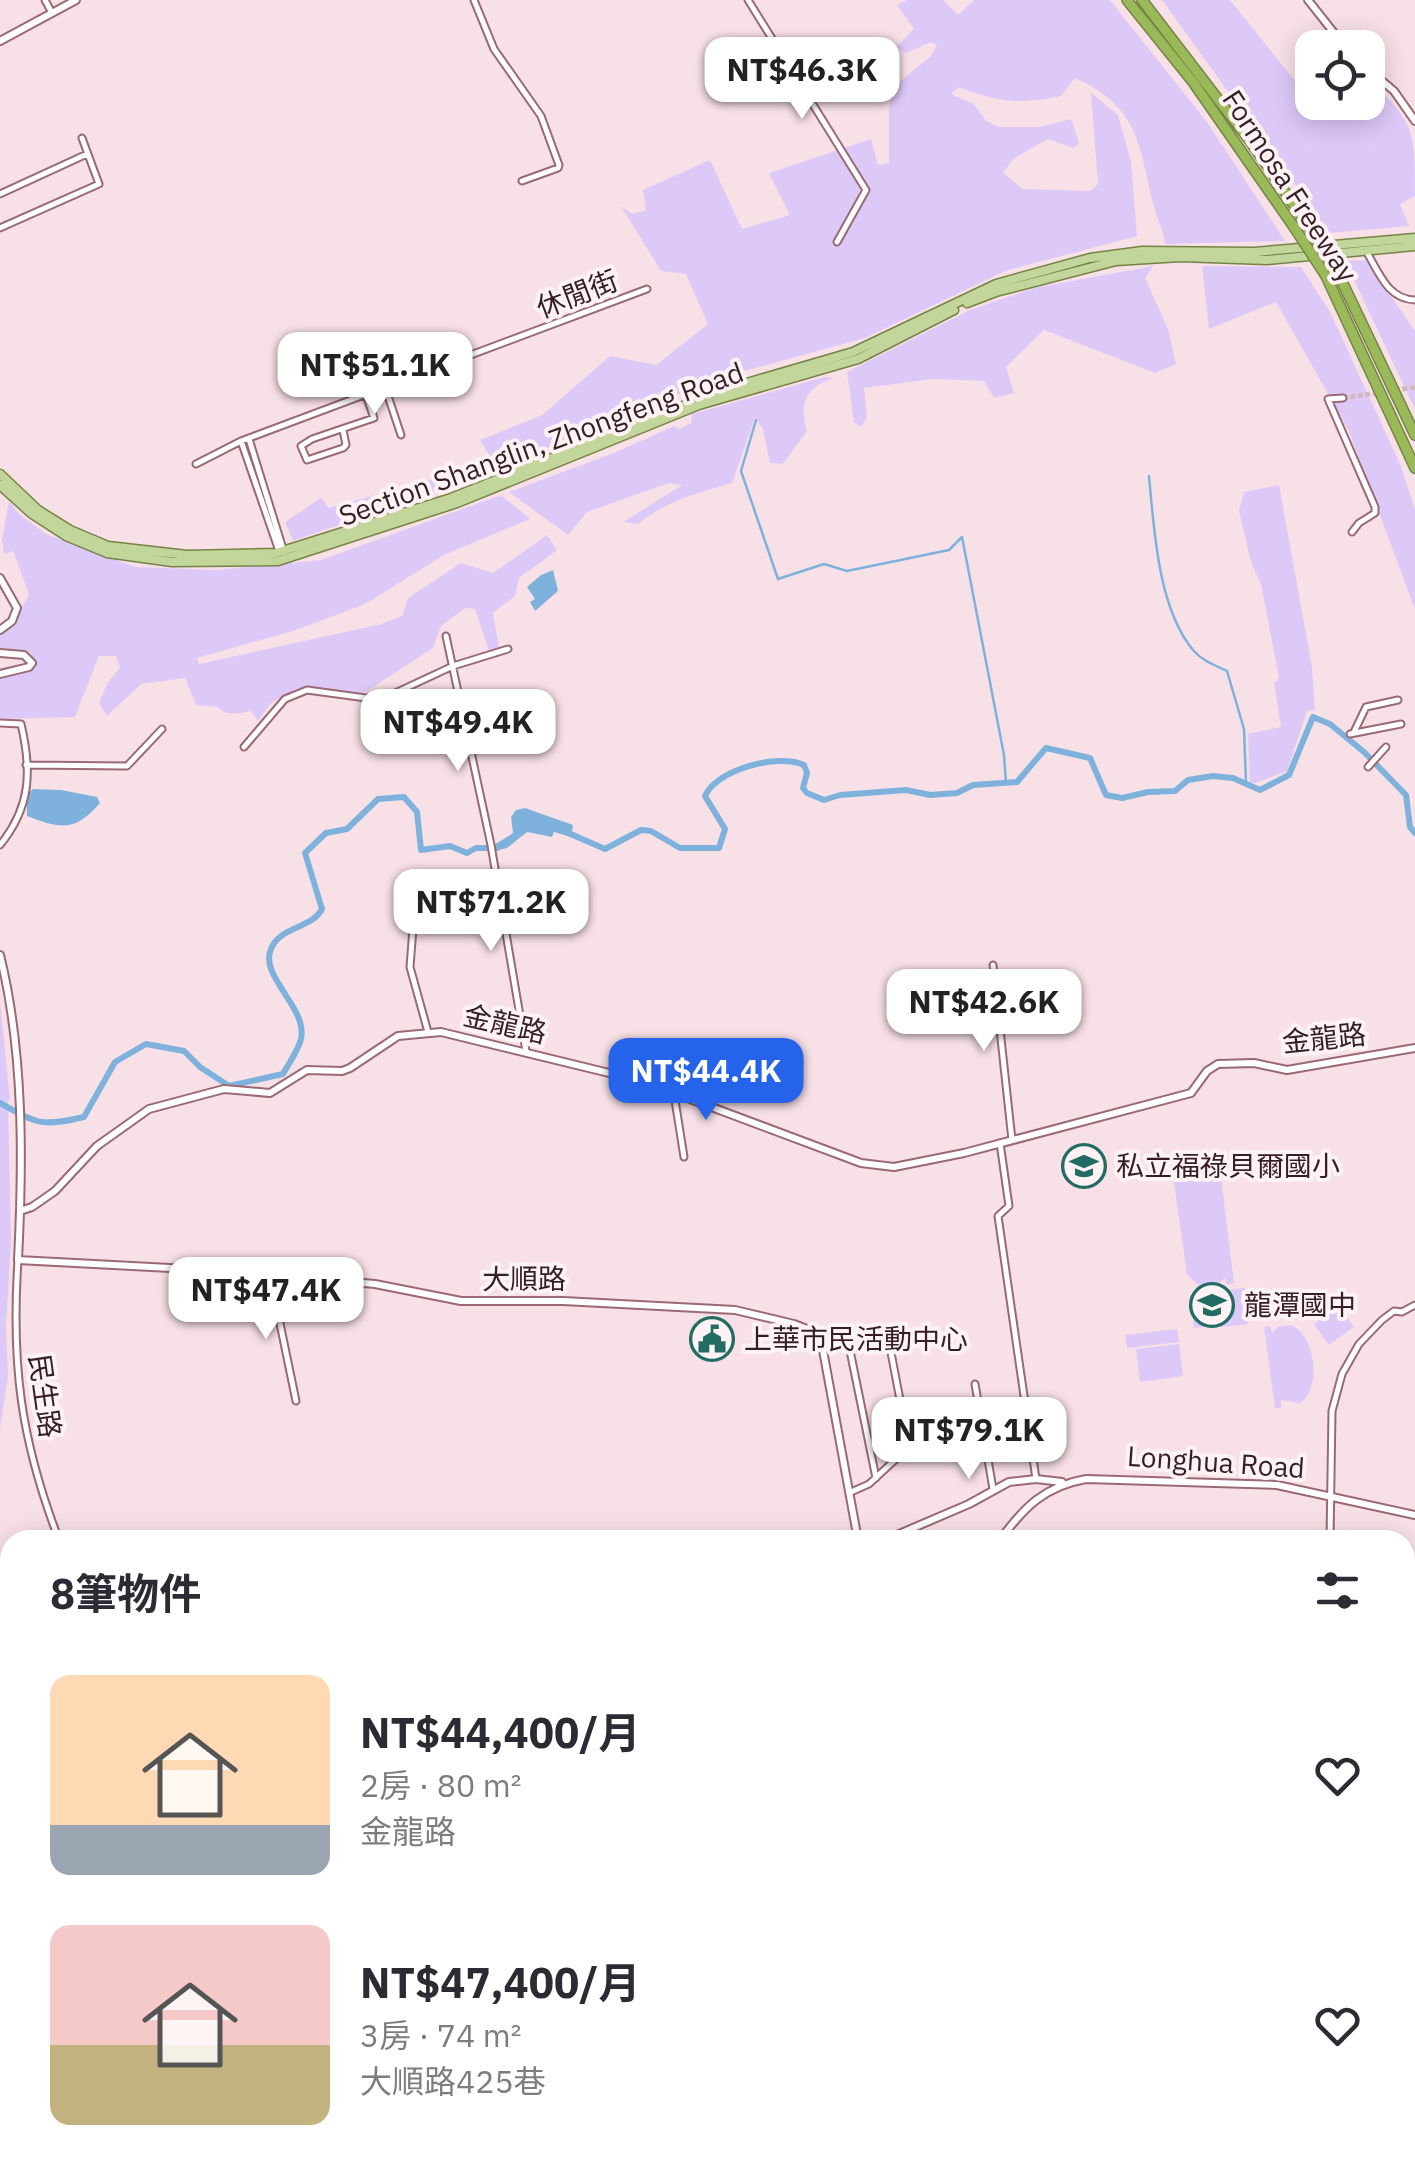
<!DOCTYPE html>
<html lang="zh-TW">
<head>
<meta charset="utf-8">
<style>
  body { margin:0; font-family:"IBM Plex Sans","Noto Sans TC",sans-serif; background:#f7f7f7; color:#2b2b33; height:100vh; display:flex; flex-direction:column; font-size:38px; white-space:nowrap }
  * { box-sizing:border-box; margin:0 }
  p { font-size:32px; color:#7c7c81 }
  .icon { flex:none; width:55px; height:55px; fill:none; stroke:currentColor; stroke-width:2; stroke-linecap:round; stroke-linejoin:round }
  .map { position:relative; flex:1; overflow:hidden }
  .side { position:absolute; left:0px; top:1530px; width:1415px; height:642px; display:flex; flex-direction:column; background:#fff; border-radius:30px 30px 0 0; box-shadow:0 5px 25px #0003 }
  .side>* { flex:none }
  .controls { position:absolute; left:1295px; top:30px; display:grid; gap:20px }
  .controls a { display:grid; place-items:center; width:90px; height:90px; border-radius:20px; background:#fff; box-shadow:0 5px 25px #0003; font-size:50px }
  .price { position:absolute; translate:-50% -85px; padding:0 22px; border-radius:20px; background:#fff; color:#222; font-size:32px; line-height:65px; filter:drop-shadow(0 2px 5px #0008) }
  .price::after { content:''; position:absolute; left:50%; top:60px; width:30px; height:22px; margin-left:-15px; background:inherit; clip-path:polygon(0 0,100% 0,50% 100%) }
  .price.active { background:#2563eb; color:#fff }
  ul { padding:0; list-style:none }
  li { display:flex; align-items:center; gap:30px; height:250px; padding:0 50px }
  li span { display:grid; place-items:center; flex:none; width:280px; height:200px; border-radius:20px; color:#555 }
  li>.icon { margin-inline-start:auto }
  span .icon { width:120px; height:120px; fill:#fffc; stroke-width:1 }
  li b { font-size:42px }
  h2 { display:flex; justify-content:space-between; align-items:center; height:120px; padding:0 50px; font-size:42px }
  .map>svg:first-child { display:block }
</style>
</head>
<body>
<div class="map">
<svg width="1415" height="2171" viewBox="0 0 1415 2171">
  <rect width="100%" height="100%" fill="#f8e1e6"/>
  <path fill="#ddc9f8" d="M907,0H943L958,15L974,0H1110L1207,122L1285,241L1165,244C1164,231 1159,225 1156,214C1139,152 1143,108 1075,78L1061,96C1019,105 997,102 958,87L951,94L974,104L986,121L999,127H1039L1071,119L1079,143L1073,148L1048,139L1013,159L1003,173L1023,189L1090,191L1098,184L1091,93L1118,115L1131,162L1137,236L1005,271L865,338L730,375L614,419L499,469L293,541L285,522L321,498L329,508L461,471L489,455L480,440L542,415L610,356L656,365L708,324L686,274L661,271L621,206L632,214L646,210L643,190L710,160L742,229L790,215L769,173L871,139L878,165L889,163V109L892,88L931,56L937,45L931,42L906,53L896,47L914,29L897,5Z
    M1162,0H1230L1312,102H1368V78C1415,124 1415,130 1415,196L1400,204L1409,226L1330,233Z
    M1366,260L1415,331V409L1345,261Z
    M1153,266L1145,278L1168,329L1176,364L1155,373L1044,330L1006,367L1014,393L994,398L984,381L933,379L864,388L867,417L861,427L854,423L847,372L970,310L1034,288Z
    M1202,266L1301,267L1330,312L1401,466L1415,510V610L1349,431L1276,302L1209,329Z
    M825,377L834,378C805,387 799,403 807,431L783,464L770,463L763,429L755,417L732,483C697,493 666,501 638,524L623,522L682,485L669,483L587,512L568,535L509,492L614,453L674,426L679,429L691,423L692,414Z
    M1279,485L1312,667L1315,710L1307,711L1287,771L1255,783L1250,782L1248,734L1281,727L1274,683L1279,678L1261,584L1251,562L1239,511L1244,492Z
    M501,495L530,519L444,555L365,604L296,630L197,658L199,664L381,624L402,616L408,598L461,563L493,573L547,535L557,550L519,578L515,596L493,613L499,647L490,654L475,609L465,608L441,626L433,648L367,691L352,695L298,688L271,703L258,721L251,711C239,713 227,717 218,707L196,705L185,678L141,684L107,716L99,703L107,684L120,667L116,656H99L75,717L0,719V676L32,665L30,652L0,648V628L21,609L29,594L13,551L4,554L2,540L9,501L19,514L46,534L136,567L216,570L321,560Z
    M0,1001L10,1100L8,1101L11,1242L6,1328L8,1377L0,1429Z
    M1219,1160L1234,1283L1227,1285L1225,1278C1212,1291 1197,1288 1187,1274L1174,1183C1179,1170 1186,1164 1200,1161L1213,1167V1161Z
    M1245,1288L1248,1324L1221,1327L1218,1291Z
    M1214,1293L1218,1325L1194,1328L1190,1296Z
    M1339,1306L1354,1327L1329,1345L1314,1324Z
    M1291,1325C1316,1335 1322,1389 1300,1403L1281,1400V1408H1275L1264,1327L1270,1326L1272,1333L1278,1327Z
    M1177,1329L1179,1342L1127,1348L1125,1335Z
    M1179,1344L1183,1376L1140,1382L1136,1349Z
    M448,2162L619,2163L616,2171H438Z"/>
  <path fill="#7eb2dd" d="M553,570L558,591L535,611L530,602L535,599L527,587L541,575Z
    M33,789L61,790L97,797L100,803C75,832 61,829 27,816V794Z
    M525,808L573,825L571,837L554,832L552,837L527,832L507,848L494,851V845L513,833L511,817L516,810Z"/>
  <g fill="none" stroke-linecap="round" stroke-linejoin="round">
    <path stroke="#7eb2dd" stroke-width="2.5" d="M756,420L741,471L778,579L824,564L847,571L949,550L962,537L1004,755L1006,783
      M1149,476C1154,529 1158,608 1193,650C1202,661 1215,665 1227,671L1244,729L1246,783"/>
    <path stroke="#7eb2dd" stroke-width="6" d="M566,832L605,849L641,830L651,831L680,848H719L725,829L705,796C717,769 779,753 804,765L807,773L803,788L807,793L824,800L840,795L906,790L930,795L957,793L973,785L1017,782L1046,748L1090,758L1106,795L1122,798L1148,792L1175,791L1188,780L1213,776L1233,778L1260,790L1289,775L1313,717L1330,724L1364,752L1406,795L1410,827L1415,833
      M0,1103C38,1124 41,1127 84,1117L115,1062L146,1044L184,1051L200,1067L229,1086L283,1074C289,1063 298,1051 301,1039C308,1009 262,978 270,952C277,926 311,930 322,909L305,853L326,833L347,829L378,799L404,797L417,812L421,850L450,846L467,853L476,848H497"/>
    <path stroke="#d1babf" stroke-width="5" stroke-dasharray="5 2.5" stroke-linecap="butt" d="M1343,398L1415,387"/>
    <g stroke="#9a6974" stroke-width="9">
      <path id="minor" d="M45,0L52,13
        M474,0L494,49L541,116L559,165L558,168L522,181
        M748,0L866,190L837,242
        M0,194L87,154
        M0,228L99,184L82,138
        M1366,251C1379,272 1387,299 1415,300
        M385,387L401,435
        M1343,398L1328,399L1375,507V513L1359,523L1352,532
        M343,430L346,445L343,448L307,460L301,446L312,439L374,418L366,395
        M249,439L284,552
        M241,441L279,551
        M196,464L241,441L647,289
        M446,636L491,845L526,1051
        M0,723L21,724C32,771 31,807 0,845
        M1354,732L1366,707L1398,700
        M1350,734L1401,724
        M244,747L285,699L307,690L366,698L393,694L453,666L508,649
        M26,765L127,766L162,729
        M1368,767L1386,747
        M418,908L409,905L407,909L413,928L410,967L428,1032
        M993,965L1012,1140
        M674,1094L684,1157
        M1000,1143L1009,1206L998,1216L1036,1479
        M18,1260C11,1365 21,1441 59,1540
        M270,1275L296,1401
        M846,1331L876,1478
        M975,1384L993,1489
        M851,1492L869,1484L909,1447L889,1342
        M1330,1540L1332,1411L1342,1374L1359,1344L1382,1320L1394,1311L1402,1312L1415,1305
        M1405,1798L1415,1799
        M0,1863L10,1861
        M0,2035L10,2033
        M1405,2119L1415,2169
        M167,2162L168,2171
        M443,2162L450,2171
        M1163,2162L1164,2171
        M1259,2162V2171"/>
    </g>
    <g stroke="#9a6974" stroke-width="10">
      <path id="tertiary" d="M1308,0L1346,48
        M0,41L76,0
        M1368,69L1394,91L1415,121
        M0,578L17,608L12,621L0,630
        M0,653L24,655L32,663L29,667L0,674
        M0,955C24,1052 23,1161 18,1260L208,1270L375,1284L461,1301H563L735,1310L794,1324L820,1334L858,1540
        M20,1211L32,1207L55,1191L97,1146L149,1109L224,1089L270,1093L307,1070L342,1071L350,1068L398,1036L441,1032L642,1081L861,1163L894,1167L964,1153L1191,1093L1207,1071L1218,1064L1254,1063L1287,1070L1415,1048
        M885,1540L969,1504L1009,1482L1036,1479L1062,1482
        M1000,1540C1024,1507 1045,1486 1086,1479L1277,1485L1415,1515
        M0,1792L10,1790"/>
    </g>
    <g stroke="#9a6974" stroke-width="11">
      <path id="secondary" d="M1405,1641H1415
        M1405,1648L1415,1649
        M1405,2034L1415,2040
        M1405,2046L1415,2051
        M413,2171L423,2162"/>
    </g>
    <g stroke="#768346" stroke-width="11">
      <path id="primary" d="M967,303L996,292L1116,261L1180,257L1267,260L1415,246
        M0,474L38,510L70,530L108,546L187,555L276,553L451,498L723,390L853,352L996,284L1090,258L1142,251L1254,252L1415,238
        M0,485L32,514L66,536L107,553L172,562L278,561L457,503L699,405L858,359L954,310"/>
    </g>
    <g stroke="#768346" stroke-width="12">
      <path id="motorway" d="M1127,0L1193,82L1294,227
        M1142,0L1250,141L1307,224
        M1337,271L1415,435
        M1326,276L1415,468
        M1405,1982L1415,1981
        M1405,2079L1415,2108"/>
    </g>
    <use href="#minor" stroke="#fff" stroke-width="5"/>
    <use href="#tertiary" stroke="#fff" stroke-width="6"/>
    <use href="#secondary" stroke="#e1eacd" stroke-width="8"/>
    <use href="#primary" stroke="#c2d59b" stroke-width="8"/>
    <use href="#motorway" stroke="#9ab959" stroke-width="9"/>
    <g stroke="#768346" stroke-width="12" stroke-linecap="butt">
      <path id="motorway-bridge" d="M1307,224L1337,271
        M1294,227L1326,276"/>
    </g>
    <use href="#motorway-bridge" stroke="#9ab959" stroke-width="9"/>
  </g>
  <defs>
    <g id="school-ring" transform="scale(2.25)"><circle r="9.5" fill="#fef2f4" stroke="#236c63" stroke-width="1.5"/><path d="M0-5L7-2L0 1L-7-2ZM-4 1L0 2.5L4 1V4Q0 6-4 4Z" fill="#236c63"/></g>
    <g id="civic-ring" transform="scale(2.25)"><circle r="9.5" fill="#fef2f4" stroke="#236c63" stroke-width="1.5"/><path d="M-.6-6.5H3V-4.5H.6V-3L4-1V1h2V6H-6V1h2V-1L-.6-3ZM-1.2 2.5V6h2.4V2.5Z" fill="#236c63"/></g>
  </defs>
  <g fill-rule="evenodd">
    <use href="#school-ring" x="1084" y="1166"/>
    <use href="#school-ring" x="1212" y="1305"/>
    <use href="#civic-ring" x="712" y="1339"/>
  </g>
  <g text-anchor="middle" stroke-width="8" stroke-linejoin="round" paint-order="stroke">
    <g font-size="28" fill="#331e23" stroke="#fef2f4">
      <text transform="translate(1290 186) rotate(57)" y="10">Formosa Freeway</text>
      <text transform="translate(577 294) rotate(-21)" y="10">休閒街</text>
      <text transform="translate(541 444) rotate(-20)" y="10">Section Shanglin, Zhongfeng Road</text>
      <text transform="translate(505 1024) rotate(13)" y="10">金龍路</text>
      <text transform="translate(1324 1038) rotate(-6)" y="10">金龍路</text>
      <text x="524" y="1289">大順路</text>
      <text transform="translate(45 1396) rotate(82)" y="10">民生路</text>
      <text transform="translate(1216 1462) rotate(4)" y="10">Longhua Road</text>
    </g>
    <g font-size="28" fill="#331e23" stroke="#fef2f4" text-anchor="start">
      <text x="1116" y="1176">私立福祿貝爾國小</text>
      <text x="1244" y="1315">龍潭國中</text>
      <text x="744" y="1349">上華市民活動中心</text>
    </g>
  </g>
</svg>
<div class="controls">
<a><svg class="icon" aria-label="locate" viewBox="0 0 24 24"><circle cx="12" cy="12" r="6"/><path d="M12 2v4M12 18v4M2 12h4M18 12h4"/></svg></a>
</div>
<b class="price" style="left:802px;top:122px">NT$46.3K</b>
<b class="price" style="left:375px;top:417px">NT$51.1K</b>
<b class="price" style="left:458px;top:774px">NT$49.4K</b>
<b class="price" style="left:491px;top:954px">NT$71.2K</b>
<b class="price" style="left:984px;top:1054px">NT$42.6K</b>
<b class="price active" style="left:706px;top:1123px">NT$44.4K</b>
<b class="price" style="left:266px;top:1342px">NT$47.4K</b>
<b class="price" style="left:969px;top:1482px">NT$79.1K</b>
<section class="side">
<h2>8筆物件<svg class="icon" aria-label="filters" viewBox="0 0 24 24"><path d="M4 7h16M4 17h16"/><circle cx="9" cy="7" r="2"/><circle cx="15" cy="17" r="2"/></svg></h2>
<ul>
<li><span style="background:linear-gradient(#ffd9b3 75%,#9aa5b1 0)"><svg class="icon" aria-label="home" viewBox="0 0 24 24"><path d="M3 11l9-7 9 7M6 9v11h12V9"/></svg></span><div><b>NT$44,400/月</b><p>2房 · 80 m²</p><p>金龍路</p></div><svg class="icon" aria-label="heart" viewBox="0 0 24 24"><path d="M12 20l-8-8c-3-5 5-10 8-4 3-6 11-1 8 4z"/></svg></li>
<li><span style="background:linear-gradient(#f6c9c9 60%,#c2b280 0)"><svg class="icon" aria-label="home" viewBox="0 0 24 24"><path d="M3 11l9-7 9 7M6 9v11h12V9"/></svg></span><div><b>NT$47,400/月</b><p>3房 · 74 m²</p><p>大順路425巷</p></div><svg class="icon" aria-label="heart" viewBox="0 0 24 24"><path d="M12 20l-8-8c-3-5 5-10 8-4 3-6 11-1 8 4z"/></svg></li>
</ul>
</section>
</div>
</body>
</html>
